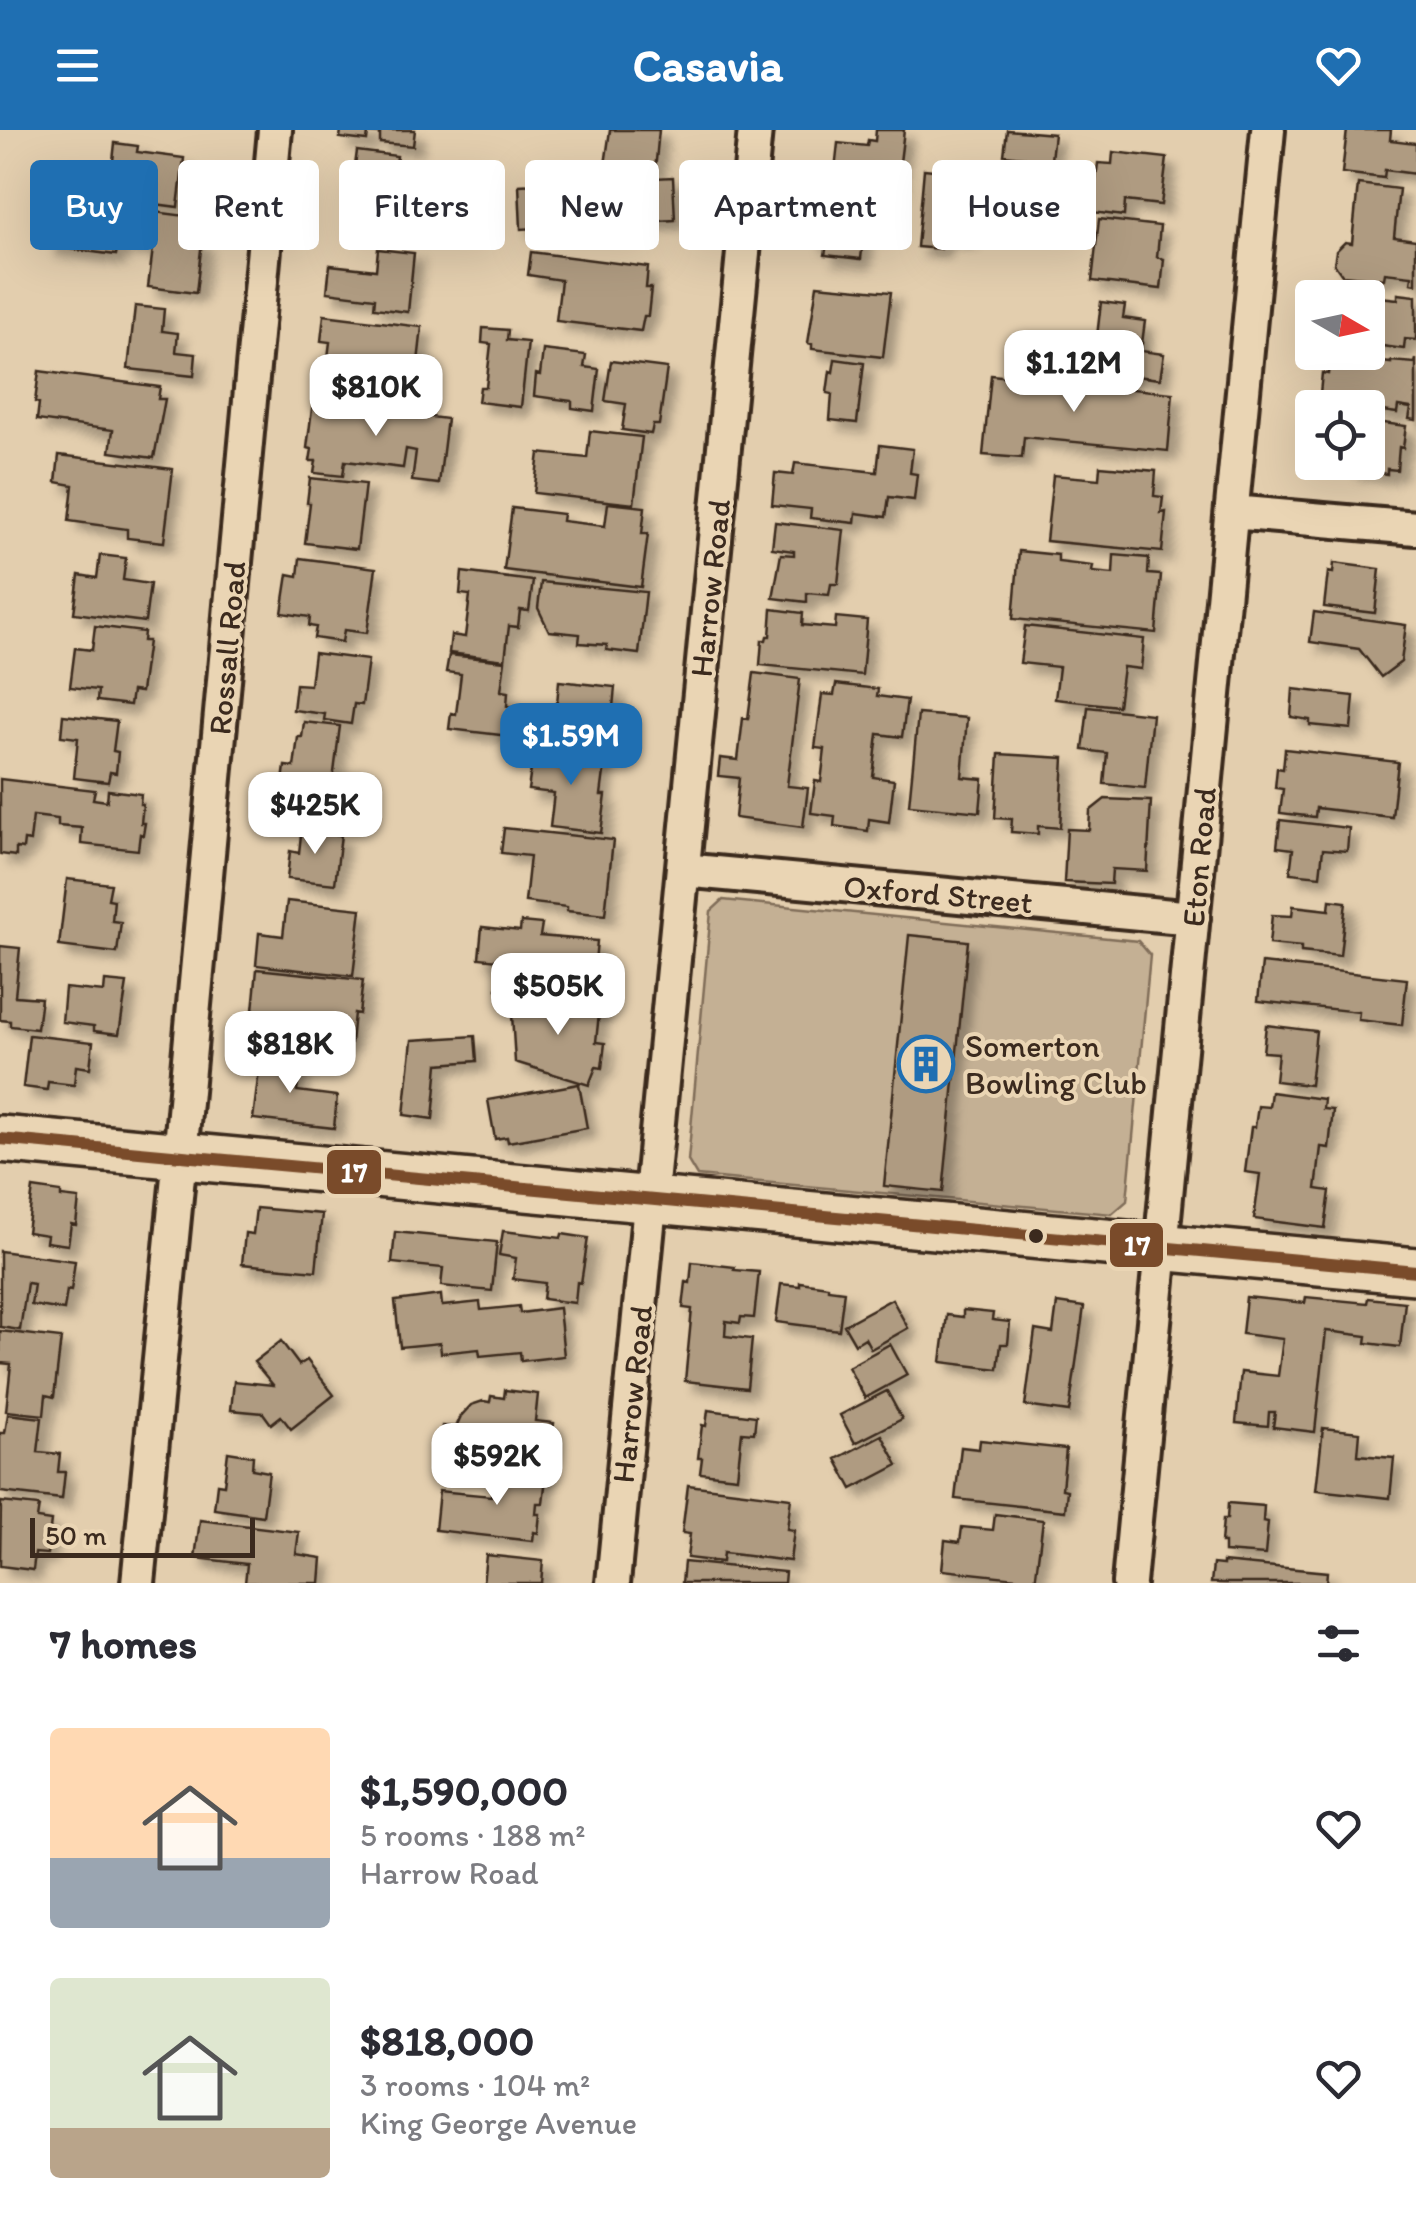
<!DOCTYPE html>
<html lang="en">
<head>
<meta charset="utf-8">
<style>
  body { margin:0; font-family:Itim,sans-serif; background:#f2f2f3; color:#2b2b33; height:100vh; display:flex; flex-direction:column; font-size:38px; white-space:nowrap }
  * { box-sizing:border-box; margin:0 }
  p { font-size:32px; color:#7c7c81 }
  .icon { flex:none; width:55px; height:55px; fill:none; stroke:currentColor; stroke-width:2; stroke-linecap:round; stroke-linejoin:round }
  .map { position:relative; height:1453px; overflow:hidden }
  .drawer { display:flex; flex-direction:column; background:#fff; flex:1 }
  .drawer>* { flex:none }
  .banner { position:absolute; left:30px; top:30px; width:1358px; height:90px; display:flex; gap:20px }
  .needle { width:65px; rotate:99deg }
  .fabs { position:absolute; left:1295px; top:150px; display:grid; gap:20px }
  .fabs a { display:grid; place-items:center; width:90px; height:90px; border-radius:10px; background:#fff; box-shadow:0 10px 40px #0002; font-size:50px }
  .scale { position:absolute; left:30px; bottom:25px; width:225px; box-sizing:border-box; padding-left:10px; border:5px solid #3b2a1e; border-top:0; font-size:28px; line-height:35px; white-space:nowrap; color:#3b2a1e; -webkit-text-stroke:8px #ead5b4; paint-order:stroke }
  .price { position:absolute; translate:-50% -85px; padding:0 22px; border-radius:20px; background:#fff; color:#222; font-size:32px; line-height:65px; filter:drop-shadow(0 2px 5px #0008) }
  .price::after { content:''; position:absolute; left:50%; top:60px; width:30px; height:22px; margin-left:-15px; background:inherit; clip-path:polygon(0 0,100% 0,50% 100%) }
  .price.current { background:#1f6fb2; color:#fff }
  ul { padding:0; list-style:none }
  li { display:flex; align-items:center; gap:30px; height:250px; padding:0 50px }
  li span { display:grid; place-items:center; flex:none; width:280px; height:200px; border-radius:10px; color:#555 }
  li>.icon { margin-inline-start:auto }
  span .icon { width:120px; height:120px; fill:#fffc; stroke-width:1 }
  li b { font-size:42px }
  h2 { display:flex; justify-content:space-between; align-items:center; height:120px; padding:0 50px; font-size:42px }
  .tag { padding:0 35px; border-radius:10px; background:#fff; box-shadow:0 10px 40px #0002; font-size:35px; line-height:90px }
  .tag.current { background:#1f6fb2; color:#fff }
  header { display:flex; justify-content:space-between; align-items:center; height:130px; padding:0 50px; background:#1f6fb2; color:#fff; font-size:45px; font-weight:700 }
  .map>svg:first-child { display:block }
</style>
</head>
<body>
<header><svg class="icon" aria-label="menu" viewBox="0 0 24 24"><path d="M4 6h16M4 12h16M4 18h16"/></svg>Casavia<svg class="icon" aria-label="heart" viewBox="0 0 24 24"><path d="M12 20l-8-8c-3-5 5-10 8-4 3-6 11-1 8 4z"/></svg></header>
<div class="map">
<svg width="1416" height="1453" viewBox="0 0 1416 1453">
  <defs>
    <filter id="shadow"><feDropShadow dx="9" dy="9" stdDeviation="5" flood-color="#0004"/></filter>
  </defs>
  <rect width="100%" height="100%" fill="#e3ceae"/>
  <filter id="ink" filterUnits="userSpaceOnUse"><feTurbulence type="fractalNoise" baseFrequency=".01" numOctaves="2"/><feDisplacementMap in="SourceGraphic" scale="20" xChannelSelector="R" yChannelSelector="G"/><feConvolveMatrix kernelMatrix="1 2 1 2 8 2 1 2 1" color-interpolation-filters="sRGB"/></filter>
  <g filter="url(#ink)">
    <path fill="#c4b094" stroke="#806d59" stroke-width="2.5" d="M723,770L1138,811L1150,825L1127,1071L1112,1084L697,1046L688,1031L711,781Z"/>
    <path fill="#af9b81" stroke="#3b2a1e" stroke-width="2.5" filter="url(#shadow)" d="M341,0H415L413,16L380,13V4L368,3L367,11L340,8Z
      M610,0H659L655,41L605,35Z
      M876,0H904L897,57L834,49L838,13L867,16L868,10L875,11Z
      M1007,0L1054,4L1045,81L1018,77L1024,27L1004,25Z
      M1347,0H1391L1390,10L1416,13V44L1385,40L1384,48L1342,43Z
      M115,13L138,16L137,22L184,28L178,77L94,66L96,47L111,49Z
      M357,21L397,26L395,41L443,47L439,85L394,80L391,98L349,93L352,63H346L348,42L354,43Z
      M1113,22L1167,28L1161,75L1125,71L1124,86L1092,82L1098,33L1112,34Z
      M924,39L974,44L967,109L942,107L941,119L917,117Z
      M673,47L675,90L521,99L519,55Z
      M1358,54L1399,59L1394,107L1416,110V154L1411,153L1412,146L1385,143L1384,149L1342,145L1334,134L1336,121L1345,112L1352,113Z
      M53,69L194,87L191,109L202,111L196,163L148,157L153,118L118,114L116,125L47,116Z
      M831,70L867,75L861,129L825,125L827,114L814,112L818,82L830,83Z
      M1099,89L1160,96L1157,127L1164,129L1161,159L1092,151Z
      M378,119L414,123L408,182L374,178L375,168L327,162L330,135L376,140Z
      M531,122L648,137L646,158H651L648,186H644L641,201L556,191L561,150L528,145Z
      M817,155L891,162L883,227L812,219V214L808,213Z
      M1336,162L1398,169V164L1416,166V210L1405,209L1404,219L1368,214V168H1335Z
      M1101,172L1125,175L1123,188L1145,191L1141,221L1164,224L1160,249L1093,241Z
      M135,176L164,179L162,201L178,203L176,222L196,224L194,246L128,239Z
      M324,185L422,197L415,259L332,248L333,236L327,235L330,212L321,211Z
      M483,198L508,200L507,210L528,212L521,277L478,272L480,257H486L491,214L482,213Z
      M543,220L586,225L584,237L599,239L594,281L572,278V271L534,266L536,244L540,245Z
      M1330,226L1391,233V231L1415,233L1416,229V290L1409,289L1411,278L1398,276L1397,283L1368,279V278L1319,274L1322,243L1328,244Z
      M835,229L864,233L857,293L830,290L832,264L827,263L830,241L833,242Z
      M611,231L667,238L659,295H653L651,304L622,300L626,274L605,271Z
      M39,241L160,257L158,269H165L154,328L110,322L113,300L37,290L39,273L35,272Z
      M991,245L1173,263L1168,321L1024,307L1022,328L983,325Z
      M313,271L377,279L378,272L416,277L415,285L447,289L439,354L412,351L416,321L406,319L403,338L345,331L343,346L314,343L316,331H310L312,319L307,318Z
      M1368,291L1406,296L1403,318L1399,317L1397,340L1387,339V344L1349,339L1350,332H1368Z
      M590,301L642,307L634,374L534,363L539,323L587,328Z
      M880,315L913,319L910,343L917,344L914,370L889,367L886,387L856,383L855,393L810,388L811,379L772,375L775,343L793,345L795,333L877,342Z
      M59,325L173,339L164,412L127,408V399L69,391L73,355L56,352Z
      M1100,336L1156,341L1154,366L1163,367L1161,383L1166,382L1162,422L1046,411L1053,345L1099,349Z
      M310,348L365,354L357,419L305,413L310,373H307Z
      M608,373L645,377L642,404H648L641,457L504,440L512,378L563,384L562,391L605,396Z
      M775,392L844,400L838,454H831L829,465L807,463V472L773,468L781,424L794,425V421L772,418Z
      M1019,421L1058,425V432L1093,436L1092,442L1113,444L1114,425L1149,428L1148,444L1161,445L1156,503L1013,489Z
      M100,425L126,428L123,450L150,454L145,492L74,483L79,445L97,448Z
      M300,428L376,438L367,503L344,500L342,512L314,508L316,497L309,496L310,487L282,483L288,444L298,446Z
      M1334,433L1380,439L1375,483L1324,477L1328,442L1333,443Z
      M462,442L533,451L529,481L520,480L518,497L509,496L505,530L449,523L451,505L465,507L470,465L460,464Z
      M541,452L646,462L639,524L606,520L607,515L579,513L580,504L549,501L538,478Z
      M772,479L803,483L802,495L835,498L836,487L867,490L862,545L760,535L762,510H766L767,506H770Z
      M1314,482L1406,495L1401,532L1381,547L1359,519L1310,512Z
      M95,496L144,502L143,511H148L141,562L132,561L130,575L97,571L98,560L70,557L75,518L92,520Z
      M1025,496L1144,509L1141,539L1123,537L1118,576L1055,569L1059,537L1020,533Z
      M314,523L368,530L362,575L354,574L351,594L324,590L325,584L293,580L296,554L310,555Z
      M449,525L505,531L501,561L508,562L507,576L521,578L518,607L449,599L451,583L456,584L461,544L446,542Z
      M754,543L800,549L787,656L808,658L803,697L735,688L739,648L718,646L720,628L738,630L743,588L748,589Z
      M559,551L615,557L610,608H605L604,618L576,615L577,600L555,597Z
      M836,554L878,559L877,566L907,570L902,607L878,604L873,647L894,650L889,692L869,689L868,701L834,696L835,686L811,683L815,651L821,652L825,619L815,618L822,564L834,565Z
      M1293,559L1354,566L1351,599L1310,595V590L1291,587Z
      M1088,577L1152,584L1145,658L1104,654L1107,623L1083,620Z
      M918,584L967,588L962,647L983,649L980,682L909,675Z
      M63,585L117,591L113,621L118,622L116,643L110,642L108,652L74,648L78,608L61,606Z
      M304,592L340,596L330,674L281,668L285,636L294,637L298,607H302Z
      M534,618L606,627L601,665H606L601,703L550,697L554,663L528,660Z
      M1285,619L1398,632L1392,687L1316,678L1315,687L1280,683L1283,659L1275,658L1277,638L1283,639Z
      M999,624L1064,628L1060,698L1038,696V704L1011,702L1012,689L995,688Z
      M0,649L95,660L93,669L107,671L108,660L141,664L140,674H143L141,693H145L143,705L140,704L138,720L81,714L82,698L58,696V689L33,686L30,711L24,710L23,719L16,718V726L0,724Z
      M1105,669L1151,671L1147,741L1112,739L1111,754L1064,752L1067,699L1089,700L1090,681Z
      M1280,690L1349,698L1347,721L1323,719L1320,746L1290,743L1293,719L1277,717Z
      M302,696L328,699L327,704L341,705L335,754L287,749L290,721L299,723Z
      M504,698L613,710L605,785L567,781V777L525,772L530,726L501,723Z
      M67,749L111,754L108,769L114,770L112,791L121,792L117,823L59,816Z
      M1330,770L1346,772L1340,826L1301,822V817L1269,814L1272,785L1292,786L1293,776L1329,780Z
      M287,771L361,779L353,846L256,835L259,803L283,806Z
      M521,792L542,794L540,806L597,811L592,863L539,857L538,863L497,859L499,830L479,828L482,797L520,801Z
      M909,805L968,811L943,1062L884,1056Z
      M0,816L20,818L15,866L41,868L37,899L10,896V891L0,890Z
      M1262,833L1407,849L1402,895L1358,890L1359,882L1258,871Z
      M257,839L363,850L359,884L354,883L351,913L323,911L322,918L291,915V920L255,916L259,881L253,880Z
      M105,851L127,853L119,904L94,901V896L62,892L65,858L104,862Z
      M511,869L553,875L554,869L600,874L596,912L605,913L602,938L596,937L589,955L515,932Z
      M1266,895L1316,901L1310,955L1275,951L1278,923L1263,922Z
      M29,905L93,912L90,938L76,936L74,955L48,952L47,960L23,957Z
      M475,906L477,931L438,934L433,989L404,985L412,910Z
      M261,924L301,928L297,961L337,966L334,998L253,989Z
      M579,954L587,998L508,1012L507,1007L495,1009L488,970Z
      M1271,962L1324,969L1323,979L1333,980L1329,1018L1321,1017L1316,1059L1330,1061L1325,1098L1254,1089L1260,1044L1245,1042L1251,997H1255L1258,976L1269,977Z
      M33,1058L61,1062V1067L79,1069L76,1095L71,1094L68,1115L46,1112L47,1105L27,1102Z
      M256,1078L322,1084L316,1141L242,1134L245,1103L253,1104Z
      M503,1101L561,1108L562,1104L588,1108L581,1153L577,1152L575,1173L543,1169L545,1153L513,1149L516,1128L499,1125Z
      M395,1102L497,1112L492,1161L441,1156L443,1138L392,1133Z
      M0,1121L75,1131L71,1161L67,1160L64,1180L31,1175L34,1154L27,1153L20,1200L0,1197Z
      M692,1132L735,1137L734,1140L759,1142L754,1188L741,1187L740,1193L726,1191L725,1206L752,1209L747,1258L685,1251L692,1179L683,1178L686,1152L690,1153Z
      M800,1152L828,1156V1159L844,1161L839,1200L776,1192L781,1154L800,1156Z
      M441,1165L442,1176L480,1172L481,1180L519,1176L520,1183L559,1178L564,1226L521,1231L520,1222L480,1226L479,1219L441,1223L440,1213L400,1217L395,1171Z
      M1246,1167L1305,1173L1306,1167L1367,1173L1368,1168L1405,1172L1400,1217L1366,1213L1367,1206L1326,1201L1315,1302L1273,1297L1275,1282H1269L1268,1296L1236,1293L1241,1242L1278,1246L1283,1209L1242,1204Z
      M892,1169L908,1198L871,1219L865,1208L855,1214L844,1195Z
      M1057,1173L1084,1177L1069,1282L1025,1276L1035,1200L1053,1203Z
      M963,1180L993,1183L992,1190L1010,1192L1008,1214H1001L998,1239L941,1232L947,1185L963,1187Z
      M0,1201L61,1208L54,1267L46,1265L44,1285L6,1281L11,1234L0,1233Z
      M281,1211L299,1235L307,1230L334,1265L291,1299L281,1286L271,1294L263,1283L231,1280L234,1251L273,1255L254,1232Z
      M890,1214L907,1245L865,1268L848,1237Z
      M505,1260L538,1264L535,1291L554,1293L551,1321L542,1320L541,1337L439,1325L442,1296L456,1297L461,1286L471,1275L483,1271L490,1272L491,1266L504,1268Z
      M887,1261L902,1289L855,1313L840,1285Z
      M708,1280L756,1286L754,1303L742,1302L737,1347L700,1343L702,1328H698L702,1295L706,1296Z
      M8,1284L42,1288L38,1322L60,1324L58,1342H65L62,1369L0,1362V1303H5Z
      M1323,1298L1360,1302L1358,1325L1394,1328L1390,1368L1316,1360Z
      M882,1305L898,1335L852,1359L836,1329Z
      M980,1310L1066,1319L1062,1359L1067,1360L1065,1381L955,1369L961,1317L979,1319Z
      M228,1322L253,1326L252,1339L269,1342L263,1386L214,1379L217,1354L224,1355Z
      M514,1335L547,1339L543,1373H537L536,1384H540L538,1403L534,1402L533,1411L435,1400L439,1361L491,1366L493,1348L513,1350Z
      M688,1355L791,1368L787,1399L794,1400L790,1431L723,1423L722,1432L687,1428L690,1404L682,1403Z
      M1,1372L39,1376L37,1389L51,1391L47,1424L35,1423L33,1440L0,1436Z
      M1228,1373L1264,1376L1263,1391L1268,1392L1265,1425L1224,1422V1413H1221L1223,1389H1227Z
      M995,1384L1043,1390L1035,1453L1016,1452L1017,1448L942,1440L945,1410L960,1412L962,1397L993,1400Z
      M200,1390L299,1402L296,1424L322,1428L320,1453H245L247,1434L195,1428Z
      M486,1425L543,1431L541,1453H483Z
      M684,1432L785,1442L784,1453H682Z
      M1223,1432L1327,1442L1326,1453H1211L1213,1434L1223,1435Z"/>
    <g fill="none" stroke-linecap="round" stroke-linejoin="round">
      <g stroke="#3b2a1e" stroke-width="40">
        <path id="street" d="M1232,382L1416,398
          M683,740L1193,788
          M138,1453L180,1026L275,0
          M613,1453L755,0
          M1129,1453L1268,0"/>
      </g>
      <g stroke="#3b2a1e" stroke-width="52">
        <path id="secondary" d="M0,1009L1416,1141"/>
      </g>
      <use href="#street" stroke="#ead5b4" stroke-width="32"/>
      <use href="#secondary" stroke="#ead5b4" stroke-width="45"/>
      <g stroke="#ead5b4" stroke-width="20">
        <path id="bus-1" d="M0,1009L1416,1141"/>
      </g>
      <use href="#bus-1" stroke="#7a4b2a" stroke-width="12"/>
    </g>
  </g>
  <defs>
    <g id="building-ring" transform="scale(2.875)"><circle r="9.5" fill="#ead5b4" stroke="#1f6fb2" stroke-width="1.5"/><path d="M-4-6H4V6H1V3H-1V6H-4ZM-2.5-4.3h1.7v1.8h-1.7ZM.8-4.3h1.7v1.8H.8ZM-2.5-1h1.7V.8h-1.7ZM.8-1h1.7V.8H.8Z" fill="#1f6fb2"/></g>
  </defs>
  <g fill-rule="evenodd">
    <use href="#building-ring" x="926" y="934"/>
  </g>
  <circle fill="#3b2a1e" stroke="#ead5b4" stroke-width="4" cx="1036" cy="1106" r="9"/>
  <g text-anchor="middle" stroke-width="8" stroke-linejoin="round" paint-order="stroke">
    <g font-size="32" fill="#3b2a1e" stroke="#ead5b4">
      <text transform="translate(710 458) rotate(-84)" y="11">Harrow Road</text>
      <text transform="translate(227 518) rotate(-85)" y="11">Rossall Road</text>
      <text transform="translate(1199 727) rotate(-85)" y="11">Eton Road</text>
      <text transform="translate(938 764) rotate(5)" y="11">Oxford Street</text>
      <text transform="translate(632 1264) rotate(-84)" y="11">Harrow Road</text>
    </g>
    <g font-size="32" fill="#3b2a1e" stroke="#ead5b4" text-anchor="start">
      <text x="965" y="927">Somerton<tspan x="965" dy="37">Bowling Club</tspan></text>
    </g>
  </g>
  <g stroke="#ead5b4" stroke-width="4">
    <rect x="325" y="1018" width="58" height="48" rx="10" fill="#7a4b2a"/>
    <rect x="1108" y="1091" width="57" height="48" rx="10" fill="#7a4b2a"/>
  </g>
  <g font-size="28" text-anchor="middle" font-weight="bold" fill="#fff">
    <text x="354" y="1052">17</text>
    <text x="1137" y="1125">17</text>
  </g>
</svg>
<div class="fabs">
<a><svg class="needle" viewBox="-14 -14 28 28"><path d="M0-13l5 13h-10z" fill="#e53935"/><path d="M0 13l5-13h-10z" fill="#7c7c81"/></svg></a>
<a><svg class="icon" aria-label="locate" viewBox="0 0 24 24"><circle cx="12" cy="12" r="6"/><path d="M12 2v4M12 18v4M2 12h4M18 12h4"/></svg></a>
</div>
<div class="scale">50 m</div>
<b class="price" style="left:1074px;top:285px">$1.12M</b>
<b class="price" style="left:376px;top:309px">$810K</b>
<b class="price current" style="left:571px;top:658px">$1.59M</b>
<b class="price" style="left:315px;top:727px">$425K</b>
<b class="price" style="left:558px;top:908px">$505K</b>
<b class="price" style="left:290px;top:966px">$818K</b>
<b class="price" style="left:497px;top:1378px">$592K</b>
<div class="banner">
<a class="tag current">Buy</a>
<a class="tag">Rent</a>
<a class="tag">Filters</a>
<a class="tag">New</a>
<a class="tag">Apartment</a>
<a class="tag">House</a>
</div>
</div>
<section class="drawer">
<h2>7 homes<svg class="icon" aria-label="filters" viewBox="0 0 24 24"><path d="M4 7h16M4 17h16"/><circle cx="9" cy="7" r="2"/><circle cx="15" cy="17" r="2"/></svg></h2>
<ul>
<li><span style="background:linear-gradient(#ffd9b3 65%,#9aa5b1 0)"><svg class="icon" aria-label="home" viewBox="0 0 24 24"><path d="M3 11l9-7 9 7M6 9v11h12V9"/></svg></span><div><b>$1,590,000</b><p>5 rooms · 188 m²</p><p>Harrow Road</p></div><svg class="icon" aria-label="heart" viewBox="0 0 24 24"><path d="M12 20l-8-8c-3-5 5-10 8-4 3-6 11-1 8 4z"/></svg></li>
<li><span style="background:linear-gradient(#dfe7d0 75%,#b9a48a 0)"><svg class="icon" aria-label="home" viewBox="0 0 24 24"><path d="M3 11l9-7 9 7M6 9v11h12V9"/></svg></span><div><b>$818,000</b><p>3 rooms · 104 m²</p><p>King George Avenue</p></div><svg class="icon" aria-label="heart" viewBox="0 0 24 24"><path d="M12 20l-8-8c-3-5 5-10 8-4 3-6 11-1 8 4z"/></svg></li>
</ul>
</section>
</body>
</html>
